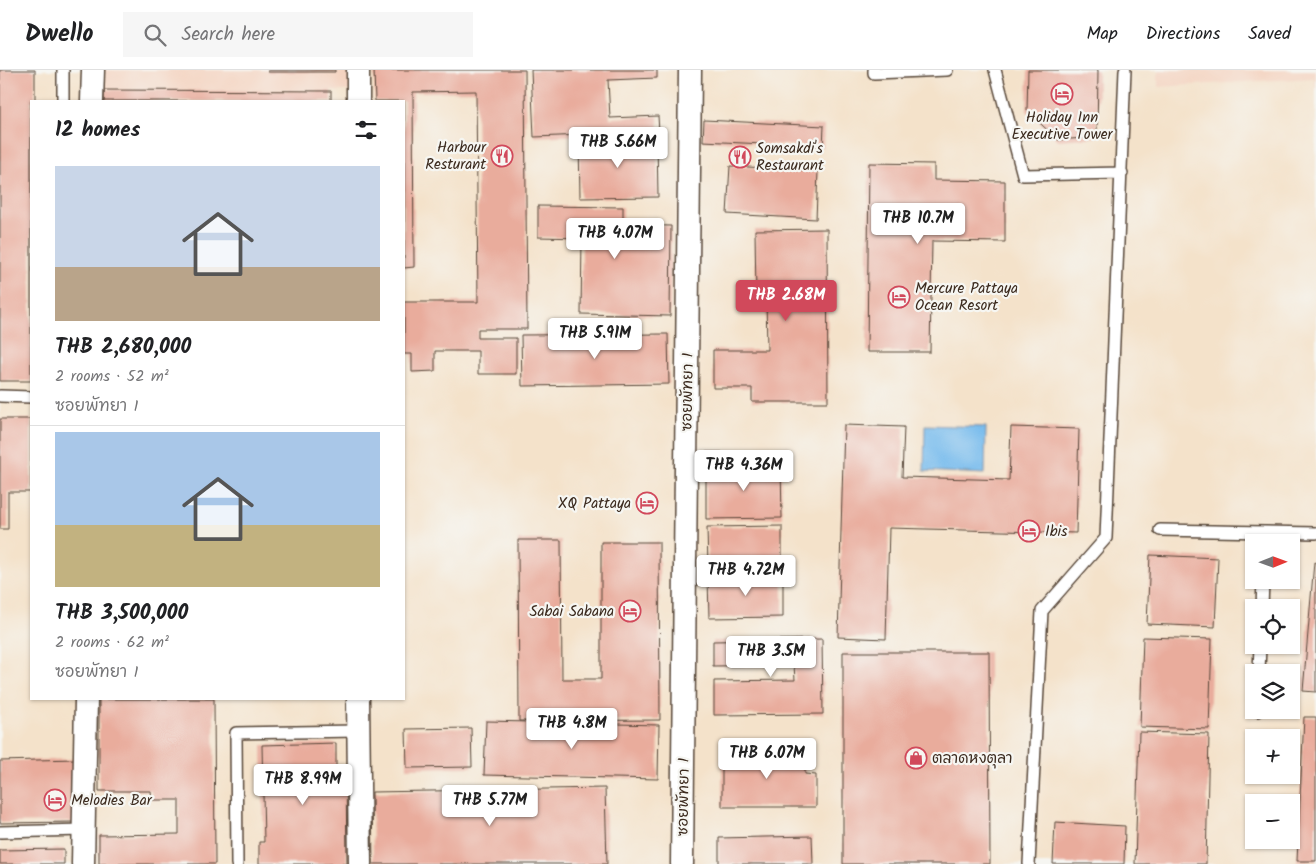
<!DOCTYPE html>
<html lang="en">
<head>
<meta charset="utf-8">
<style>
  body { margin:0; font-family:Kalam,"Playpen Sans Thai",sans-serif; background:#f6f6f6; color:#202124; height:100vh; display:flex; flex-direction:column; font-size:19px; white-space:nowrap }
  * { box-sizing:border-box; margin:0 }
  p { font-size:16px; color:#757577 }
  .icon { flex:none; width:28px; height:28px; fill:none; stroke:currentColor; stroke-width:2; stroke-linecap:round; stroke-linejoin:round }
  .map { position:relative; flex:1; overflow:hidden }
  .panel { position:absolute; left:30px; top:30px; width:375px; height:600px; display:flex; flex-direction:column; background:#fff; border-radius:0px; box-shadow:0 1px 4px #0004 }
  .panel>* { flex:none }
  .needle { width:32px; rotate:89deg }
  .controls { position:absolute; left:1245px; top:464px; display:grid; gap:10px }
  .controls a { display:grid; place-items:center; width:55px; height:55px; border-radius:0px; background:#fff; box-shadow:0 1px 4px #0004; font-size:25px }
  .price { position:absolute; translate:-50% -42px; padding:0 11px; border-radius:5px; background:#fff; color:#222; font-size:16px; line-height:32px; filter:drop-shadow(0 1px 2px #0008) }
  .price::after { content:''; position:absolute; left:50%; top:30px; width:15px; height:11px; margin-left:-8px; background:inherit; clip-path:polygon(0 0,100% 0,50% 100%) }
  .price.current { background:#d1495b; color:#fff }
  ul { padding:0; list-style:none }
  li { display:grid; align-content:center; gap:10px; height:265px; padding:0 25px }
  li+li { border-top:1px solid #e0e0e0 }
  li span { display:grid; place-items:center; height:155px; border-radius:0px; color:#555 }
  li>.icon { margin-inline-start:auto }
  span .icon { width:90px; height:90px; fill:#fffc; stroke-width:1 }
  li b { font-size:21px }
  h2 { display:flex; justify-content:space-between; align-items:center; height:60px; padding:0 25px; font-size:21px }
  header { display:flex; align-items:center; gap:30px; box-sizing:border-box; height:70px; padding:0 25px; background:#fff; border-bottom:1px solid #e0e0e0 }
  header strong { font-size:24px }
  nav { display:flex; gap:28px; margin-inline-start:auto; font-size:18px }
  .search { width:350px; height:45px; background:#f6f6f6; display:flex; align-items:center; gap:12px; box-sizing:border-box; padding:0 18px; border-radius:0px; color:#757577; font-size:19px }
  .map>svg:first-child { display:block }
</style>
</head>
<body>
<header>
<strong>Dwello</strong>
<div class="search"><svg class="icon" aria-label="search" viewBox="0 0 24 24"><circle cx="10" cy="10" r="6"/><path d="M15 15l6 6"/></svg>Search here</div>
<nav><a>Map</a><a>Directions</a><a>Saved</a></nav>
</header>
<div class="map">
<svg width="1316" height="794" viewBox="0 0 1316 794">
  <rect width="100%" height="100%" fill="#f6f6f2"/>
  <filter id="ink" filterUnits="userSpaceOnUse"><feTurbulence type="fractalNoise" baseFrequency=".02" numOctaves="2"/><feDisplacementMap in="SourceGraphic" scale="10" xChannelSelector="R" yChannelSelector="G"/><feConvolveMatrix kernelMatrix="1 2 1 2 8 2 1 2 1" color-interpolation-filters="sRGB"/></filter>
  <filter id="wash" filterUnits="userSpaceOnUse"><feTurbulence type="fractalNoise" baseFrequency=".0096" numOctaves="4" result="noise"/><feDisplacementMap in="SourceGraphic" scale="20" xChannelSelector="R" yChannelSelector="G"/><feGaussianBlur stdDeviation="1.12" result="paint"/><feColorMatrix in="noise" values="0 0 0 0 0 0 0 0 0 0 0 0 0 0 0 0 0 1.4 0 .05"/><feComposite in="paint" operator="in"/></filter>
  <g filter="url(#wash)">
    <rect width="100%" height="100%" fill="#f4e2ca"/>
    <path fill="#f4d3c0" d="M104,0H351V21L104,20Z
      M1158,0H1316V23L1314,8L1158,17Z"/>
    <path fill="#77bbed" stroke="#597286" d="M925,355L986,357L985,404L924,401Z"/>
    <g id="blocks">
      <path fill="#e9ac9c" d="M0,0H35V31H31V311H0Z
        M268,0H335V2H268Z
        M374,0H525L527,259H478V268H516V304H478V281H435V301L412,302V284H404V232H478L476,21L413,22L414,197L404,198V31H375Z
        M531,0H657V8L608,10L610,48L658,46L659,62L534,67Z
        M1028,0H1098L1097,67L1058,70L1027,41Z
        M104,20L331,21V31H104Z
        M704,50L824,56L823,77L703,71Z
        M657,69L658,127L580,128L579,70Z
        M869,93L934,94V110L1005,111V172L932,171L930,282H867Z
        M730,96L818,101L816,149L727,144Z
        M538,136L623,137V155L671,156L670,246L581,244L582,168L538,167Z
        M827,159L828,332H752V318H713V280H767L766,226H756L755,160Z
        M668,264L669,314L522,316L521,265Z
        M0,349H31V422H8V459H0Z
        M844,355L904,357L902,407L1009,410L1011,357L1079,359L1076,463L889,458L886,569L838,567Z
        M705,382H722V394H705Z
        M781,395L782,448L706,449V397Z
        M782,456V497L708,498L707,457Z
        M518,470H561L562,609H601V472H659L660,650L519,651Z
        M1150,485L1218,488L1215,557L1147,554Z
        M1314,492L1316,493V622L1303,621Z
        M783,506V547L709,548L708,507Z
        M1143,567L1212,569L1209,659L1140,657Z
        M822,569L823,644L714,645V611L795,610L794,595L713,596V571Z
        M843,582H989L990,794H843Z
        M99,629H214L215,794H99V765L179,764V730H152L151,721H99Z
        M1304,647H1316V791H1297Z
        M486,651L659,655L658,709L484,705Z
        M471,658L472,697L407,698L406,659Z
        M1139,662L1209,664L1206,794H1135Z
        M336,673V706H346L347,794H259V772H264L262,675Z
        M722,681H805V704L816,705V737H722Z
        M75,689L74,752L0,753V691Z
        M605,718L607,794H373L372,722Z
        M1055,752L1125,756L1124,794H1053Z
        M812,766L813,794H719V768Z
        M64,779V794H0V780Z"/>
    </g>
  </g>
  <g filter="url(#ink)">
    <use href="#blocks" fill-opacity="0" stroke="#574638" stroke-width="1"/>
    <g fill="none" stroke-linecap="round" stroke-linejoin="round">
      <g stroke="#574638" stroke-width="14">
        <path id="service" d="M874,0V3L947,0
          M995,0L1023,105L1122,103
          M63,31V0
          M0,326L31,327
          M1160,460L1316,463
          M1262,538L1263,510
          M1259,602L1260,575
          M1258,641V640
          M0,762L84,760
          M237,794L236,663L358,661
          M1029,794L1042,541L1106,468L1125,0"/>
      </g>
      <g stroke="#574638" stroke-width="25">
        <path id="minor" d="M358,0V31
          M92,31L93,0
          M358,629L360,794
          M83,794L86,629
          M682,794L690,0"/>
      </g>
      <use href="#service" stroke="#fff" stroke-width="11"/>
      <use href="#minor" stroke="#fff" stroke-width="22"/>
    </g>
  </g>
  <defs>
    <g id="hotel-ring" transform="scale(1.125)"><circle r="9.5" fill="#f6f6f2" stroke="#d1495b" stroke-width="1.5"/><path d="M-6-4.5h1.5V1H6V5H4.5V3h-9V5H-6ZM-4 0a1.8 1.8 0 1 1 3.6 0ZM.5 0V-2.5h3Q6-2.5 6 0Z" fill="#d1495b"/></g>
    <g id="restaurant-ring" transform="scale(1.125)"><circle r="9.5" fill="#f6f6f2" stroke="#d1495b" stroke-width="1.5"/><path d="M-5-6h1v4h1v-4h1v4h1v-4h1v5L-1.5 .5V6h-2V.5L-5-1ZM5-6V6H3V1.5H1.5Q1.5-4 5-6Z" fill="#d1495b"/></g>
    <g id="shop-ring" transform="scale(1.125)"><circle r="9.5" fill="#f6f6f2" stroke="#d1495b" stroke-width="1.5"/><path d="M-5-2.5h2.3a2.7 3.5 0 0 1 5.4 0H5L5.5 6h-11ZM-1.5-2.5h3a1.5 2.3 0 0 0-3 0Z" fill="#d1495b"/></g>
  </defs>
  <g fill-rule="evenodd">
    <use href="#hotel-ring" x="1062" y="24"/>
    <use href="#restaurant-ring" x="502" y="86"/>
    <use href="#restaurant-ring" x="740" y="87"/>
    <use href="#hotel-ring" x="899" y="227"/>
    <use href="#hotel-ring" x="647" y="433"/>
    <use href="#hotel-ring" x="1029" y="461"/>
    <use href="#hotel-ring" x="630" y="541"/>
    <use href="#shop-ring" x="916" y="688"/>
    <use href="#hotel-ring" x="55" y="730"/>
  </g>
  <g text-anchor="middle" stroke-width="4.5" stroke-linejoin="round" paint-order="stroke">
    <g font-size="15" fill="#3b2a1e" stroke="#f6f6f2" text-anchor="start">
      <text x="1062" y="52" text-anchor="middle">Holiday Inn<tspan x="1062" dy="17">Executive Tower</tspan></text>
      <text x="486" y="82" text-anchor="end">Harbour<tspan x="486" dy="17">Resturant</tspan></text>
      <text x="756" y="83">Somsakdi's<tspan x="756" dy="17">Restaurant</tspan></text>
      <text x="915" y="223">Mercure Pattaya<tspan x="915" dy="17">Ocean Resort</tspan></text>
      <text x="631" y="438" text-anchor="end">XQ Pattaya</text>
      <text x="1045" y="466">Ibis</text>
      <text x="614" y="546" text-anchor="end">Sabai Sabana</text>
      <text x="932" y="693">ตลาดหงตุลา</text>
      <text x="71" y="735">Melodies Bar</text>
    </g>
    <g font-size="15" fill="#3b2a1e" stroke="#f6f6f2">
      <text transform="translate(687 322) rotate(-89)" y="5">ซอยพัทยา 1</text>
      <text transform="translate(683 727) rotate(-89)" y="5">ซอยพัทยา 1</text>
    </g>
  </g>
</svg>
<div class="controls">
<a><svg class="needle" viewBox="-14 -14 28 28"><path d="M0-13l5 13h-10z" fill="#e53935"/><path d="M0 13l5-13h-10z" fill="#757577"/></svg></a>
<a><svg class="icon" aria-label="locate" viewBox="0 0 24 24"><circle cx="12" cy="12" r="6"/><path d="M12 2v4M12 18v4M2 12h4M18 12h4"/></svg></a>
<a><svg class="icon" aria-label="layers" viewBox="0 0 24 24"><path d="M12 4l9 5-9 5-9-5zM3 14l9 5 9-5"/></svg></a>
<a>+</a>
<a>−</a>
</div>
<b class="price" style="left:618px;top:99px">THB 5.66M</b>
<b class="price" style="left:918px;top:175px">THB 10.7M</b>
<b class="price" style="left:615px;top:190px">THB 4.07M</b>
<b class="price current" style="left:786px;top:252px">THB 2.68M</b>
<b class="price" style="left:595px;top:290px">THB 5.91M</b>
<b class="price" style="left:744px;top:422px">THB 4.36M</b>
<b class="price" style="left:746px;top:527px">THB 4.72M</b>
<b class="price" style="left:771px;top:608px">THB 3.5M</b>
<b class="price" style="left:572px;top:680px">THB 4.8M</b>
<b class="price" style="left:767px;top:710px">THB 6.07M</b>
<b class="price" style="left:303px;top:736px">THB 8.99M</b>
<b class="price" style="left:490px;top:757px">THB 5.77M</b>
<section class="panel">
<h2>12 homes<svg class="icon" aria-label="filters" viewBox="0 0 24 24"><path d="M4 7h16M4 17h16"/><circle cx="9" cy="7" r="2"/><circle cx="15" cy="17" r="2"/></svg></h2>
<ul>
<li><span style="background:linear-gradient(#c9d6e8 65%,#b9a48a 0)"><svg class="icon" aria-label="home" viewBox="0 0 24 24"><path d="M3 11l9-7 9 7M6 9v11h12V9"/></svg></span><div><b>THB 2,680,000</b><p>2 rooms · 52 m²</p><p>ซอยพัทยา 1</p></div></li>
<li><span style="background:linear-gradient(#a9c7e8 60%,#c2b280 0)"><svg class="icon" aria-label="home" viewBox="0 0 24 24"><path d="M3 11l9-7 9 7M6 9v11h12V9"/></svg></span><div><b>THB 3,500,000</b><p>2 rooms · 62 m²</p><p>ซอยพัทยา 1</p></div></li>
</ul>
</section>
</div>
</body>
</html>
